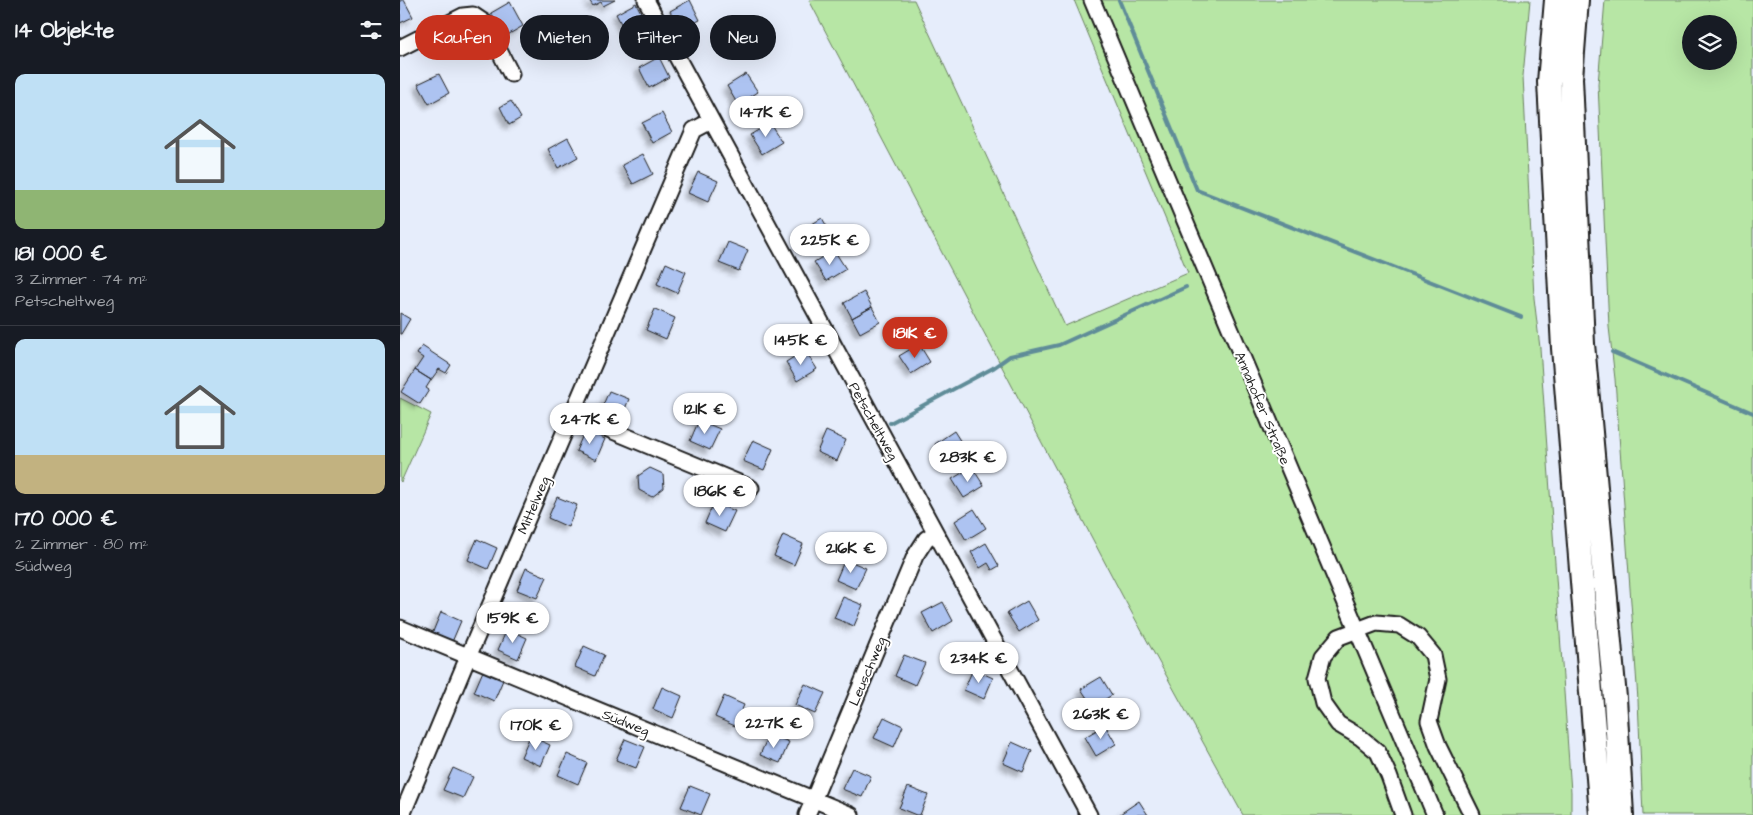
<!DOCTYPE html>
<html lang="de">
<head>
<meta charset="utf-8">
<style>
  body { margin:0; font-family:"Architects Daughter",sans-serif; background:#242831; color:#f1f3f6; height:100vh; display:flex; flex-direction:column; font-size:19px; white-space:nowrap }
  * { box-sizing:border-box; margin:0 }
  p { font-size:16px; color:#9ea1a6 }
  .icon { flex:none; width:28px; height:28px; fill:none; stroke:currentColor; stroke-width:2; stroke-linecap:round; stroke-linejoin:round }
  .map { position:relative; flex:1; overflow:hidden }
  .sheet { display:flex; flex-direction:column; background:#171b24; width:400px }
  .sheet>* { flex:none }
  .banner { position:absolute; left:15px; top:15px; width:475px; height:45px; display:flex; gap:10px }
  .tools { position:absolute; left:1282px; top:15px; display:grid; gap:10px }
  .tools a { display:grid; place-items:center; width:55px; height:55px; border-radius:50%; background:#171b24; box-shadow:0 5px 20px #0002; font-size:25px }
  .price { position:absolute; translate:-50% -42px; padding:0 11px; border-radius:18px; background:#fff; color:#222; font-size:16px; line-height:32px; filter:drop-shadow(0 1px 2px #0008) }
  .price::after { content:''; position:absolute; left:50%; top:30px; width:15px; height:11px; margin-left:-8px; background:inherit; clip-path:polygon(0 0,100% 0,50% 100%) }
  .price.current { background:#c8321e; color:#fff }
  ul { padding:0; list-style:none }
  li { display:grid; align-content:center; gap:10px; height:265px; padding:0 15px }
  li+li { border-top:1px solid #363941 }
  li span { display:grid; place-items:center; height:155px; border-radius:10px; color:#555 }
  li>.icon { margin-inline-start:auto }
  span .icon { width:90px; height:90px; fill:#fffc; stroke-width:1 }
  li b { font-size:21px }
  h2 { display:flex; justify-content:space-between; align-items:center; height:60px; padding:0 15px; font-size:21px }
  .tag { padding:0 18px; border-radius:22px; background:#171b24; box-shadow:0 5px 20px #0002; font-size:18px; line-height:45px }
  .tag.current { background:#c8321e; color:#fff }
  main { display:flex; flex:1; min-height:0 }
  .map>svg:first-child { display:block }
</style>
</head>
<body>
<main>
<section class="sheet">
<h2>14 Objekte<svg class="icon" aria-label="filters" viewBox="0 0 24 24"><path d="M4 7h16M4 17h16"/><circle cx="9" cy="7" r="2"/><circle cx="15" cy="17" r="2"/></svg></h2>
<ul>
<li><span style="background:linear-gradient(#bfe0f5 75%,#8fb573 0)"><svg class="icon" aria-label="home" viewBox="0 0 24 24"><path d="M3 11l9-7 9 7M6 9v11h12V9"/></svg></span><div><b>181 000 €</b><p>3 Zimmer · 74 m²</p><p>Petscheltweg</p></div></li>
<li><span style="background:linear-gradient(#bfe0f5 75%,#c2b280 0)"><svg class="icon" aria-label="home" viewBox="0 0 24 24"><path d="M3 11l9-7 9 7M6 9v11h12V9"/></svg></span><div><b>170 000 €</b><p>2 Zimmer · 80 m²</p><p>Südweg</p></div></li>
</ul>
</section>
<div class="map">
<svg width="1353" height="815" viewBox="0 0 1353 815">
  <defs>
    <filter id="shadow"><feDropShadow dx="-4.5" dy="4.5" stdDeviation="2.5" flood-color="#0004"/></filter>
  </defs>
  <rect width="100%" height="100%" fill="#e6edfb"/>
  <filter id="ink" filterUnits="userSpaceOnUse"><feTurbulence type="fractalNoise" baseFrequency=".02" numOctaves="2"/><feDisplacementMap in="SourceGraphic" scale="10" xChannelSelector="R" yChannelSelector="G"/><feConvolveMatrix kernelMatrix="1 2 1 2 8 2 1 2 1" color-interpolation-filters="sRGB"/></filter>
  <g filter="url(#ink)">
    <path fill="#b7e6a5" stroke="#6a8160" fill-rule="evenodd" d="M409,0H514L665,326L788,273L674,0H1130L1123,76L1134,298L1140,348L1171,792V815H843L722,595Z
      M1205,0H1353V815H1243L1238,700L1215,379L1209,327L1198,84ZM1291,24H1329V61H1291Z
      M0,398L31,414L1,482L0,481Z"/>
    <g fill="none" stroke-linecap="round" stroke-linejoin="round">
      <path stroke="#5f8c98" stroke-width="4" d="M719,0L797,190L1121,317
        M1212,352L1353,413
        M490,423L593,368L610,356L659,345L786,287"/>
    </g>
    <path fill="#adc3f1" stroke="#1c1c1c" filter="url(#shadow)" d="M0,0H4L13,17L0,23Z
      M189,0H215L203,6L201,2L193,6Z
      M290,0L300,20L280,30L270,11Z
      M110,2L123,26L104,37L91,13Z
      M236,3L246,22L226,33L216,14Z
      M259,57L269,77L249,88L239,68Z
      M39,74L49,93L29,104L18,84Z
      M346,74L358,92L338,105L327,86Z
      M111,101L121,118L109,125L100,107Z
      M262,113L272,132L252,143L242,123Z
      M370,123L382,142L362,154L350,135Z
      M168,138L178,157L158,168L148,149Z
      M243,154L253,174L233,184L222,165Z
      M298,172L318,181L308,202L288,193Z
      M422,218L433,237L414,249L402,230Z
      M328,242L348,250L339,271L319,263Z
      M434,250L446,269L426,281L414,262Z
      M266,263L286,272L277,293L257,284Z
      M464,292L472,307L452,318L444,303Z
      M472,307L480,322L460,333L452,318Z
      M255,309L275,318L266,339L246,330Z
      M0,313L10,319L1,334H0Z
      M519,344L530,362L511,374L499,356Z
      M22,346L51,365L46,373L39,369L31,380L15,370L23,358L17,354Z
      M405,350L417,369L397,381L386,362Z
      M15,370L31,380L26,388L29,390L20,404L1,392Z
      M209,391L229,399L220,421L200,412Z
      M299,420L320,429L310,450L290,441Z
      M185,430L205,439L196,460L176,451Z
      M426,431L446,440L437,461L417,452Z
      M554,431L566,450L546,462L535,444Z
      M353,440L373,449L364,470L343,461Z
      M572,467L584,486L564,498L552,479Z
      M250,468L263,474L264,488L252,497L239,490L238,476Z
      M157,497L177,505L168,527L148,518Z
      M314,502L335,511L325,532L305,523Z
      M574,509L586,528L566,540L555,521Z
      M383,535L403,544L394,565L374,556Z
      M77,539L97,548L88,569L68,560Z
      M586,543L599,566L592,570L588,563L580,568L571,552Z
      M445,559L466,568L456,589L436,580Z
      M126,568L147,577L137,598L117,590Z
      M443,597L463,605L454,626L434,618Z
      M627,601L638,620L619,632L607,613Z
      M543,602L553,621L533,633L522,613Z
      M41,612L61,621L52,642L32,634Z
      M107,629L127,638L118,659L98,650Z
      M184,646L204,655L195,676L175,667Z
      M504,655L525,663L515,685L495,676Z
      M573,669L593,678L584,699L564,690Z
      M83,671L103,680L94,701L74,692Z
      M701,677L712,695L693,707L681,689Z
      M405,684L425,693L415,714L395,705Z
      M262,687L282,696L273,718L253,709Z
      M324,696L344,705L335,726L315,717Z
      M484,717L503,726L494,747L474,738Z
      M705,725L716,744L696,756L685,737Z
      M369,734L389,742L380,763L360,755Z
      M130,736L150,745L141,766L121,757Z
      M225,739L245,747L236,768L216,760Z
      M612,742L632,751L623,772L603,763Z
      M167,754L187,763L178,784L158,775Z
      M53,768L73,777L63,798L43,790Z
      M452,768L471,776L462,797L442,789Z
      M290,786L310,794L301,815L281,807Z
      M508,787L528,795L520,815H516L499,808Z
      M739,801L748,815H721L720,814Z"/>
    <g fill="none" stroke-linecap="round" stroke-linejoin="round">
      <g stroke="#1c1c1c" stroke-width="19">
        <path id="minor" d="M246,0L689,815
          M692,0L1035,815
          M0,48L63,16L73,15L85,23L111,74
          M172,414L351,488
          M0,628L451,815
          M2,815L68,657L294,130L311,121
          M407,815L515,556L526,539L535,533
          M1003,815L989,776L978,752L960,737L938,724L923,703L917,678L923,656L939,637L976,623L999,625L1018,637L1033,655L1038,679L1029,721L1038,746L1072,815"/>
      </g>
      <g stroke="#1c1c1c" stroke-width="26">
        <path id="highway" d="M1156,0L1149,82L1163,348L1201,815
          M1177,0L1171,78L1183,344L1215,698L1222,815"/>
      </g>
      <use href="#minor" stroke="#fff" stroke-width="15"/>
      <use href="#highway" stroke="#fff" stroke-width="22"/>
    </g>
  </g>
  <g text-anchor="middle" stroke-width="4" stroke-linejoin="round" paint-order="stroke">
    <g font-size="14" fill="#1c1c1c" stroke="#fff">
      <text transform="translate(863 408) rotate(67)" y="5">Annahofer Straße</text>
      <text transform="translate(474 421) rotate(61)" y="5">Petscheltweg</text>
      <text transform="translate(133 505) rotate(-67)" y="5">Mittelweg</text>
      <text transform="translate(467 671) rotate(-67)" y="5">Leuschweg</text>
      <text transform="translate(226 722) rotate(22)" y="5">Südweg</text>
    </g>
  </g>
</svg>
<div class="tools">
<a><svg class="icon" aria-label="layers" viewBox="0 0 24 24"><path d="M12 4l9 5-9 5-9-5zM3 14l9 5 9-5"/></svg></a>
</div>
<b class="price" style="left:366px;top:138px">147K €</b>
<b class="price" style="left:430px;top:266px">225K €</b>
<b class="price current" style="left:515px;top:359px">181K €</b>
<b class="price" style="left:401px;top:366px">145K €</b>
<b class="price" style="left:305px;top:435px">121K €</b>
<b class="price" style="left:190px;top:445px">247K €</b>
<b class="price" style="left:568px;top:483px">283K €</b>
<b class="price" style="left:320px;top:517px">186K €</b>
<b class="price" style="left:451px;top:574px">216K €</b>
<b class="price" style="left:113px;top:644px">159K €</b>
<b class="price" style="left:579px;top:684px">234K €</b>
<b class="price" style="left:701px;top:740px">263K €</b>
<b class="price" style="left:374px;top:749px">227K €</b>
<b class="price" style="left:136px;top:751px">170K €</b>
<div class="banner">
<a class="tag current">Kaufen</a>
<a class="tag">Mieten</a>
<a class="tag">Filter</a>
<a class="tag">Neu</a>
</div>
</div>
</main>
</body>
</html>
